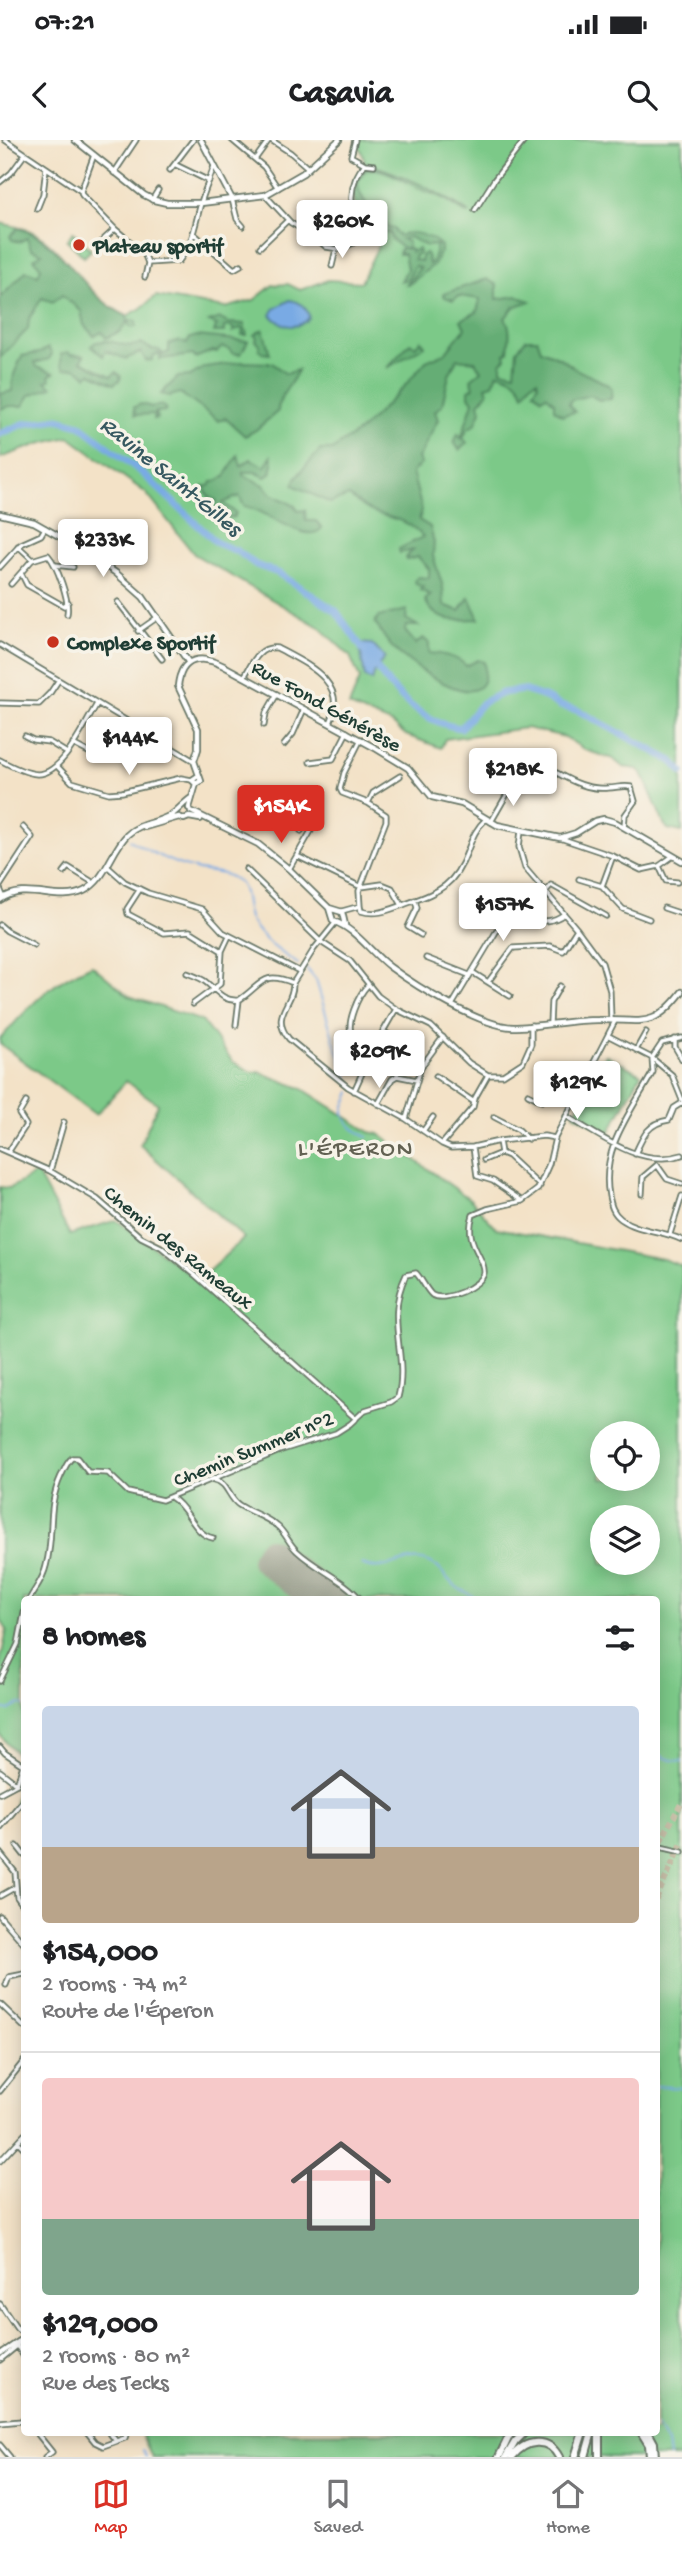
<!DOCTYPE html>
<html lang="en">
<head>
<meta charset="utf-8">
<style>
  body { margin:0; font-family:"Gochi Hand",sans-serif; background:#f6f6f6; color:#202124; height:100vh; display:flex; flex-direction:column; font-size:26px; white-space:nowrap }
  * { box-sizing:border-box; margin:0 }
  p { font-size:23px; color:#757577 }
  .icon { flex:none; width:38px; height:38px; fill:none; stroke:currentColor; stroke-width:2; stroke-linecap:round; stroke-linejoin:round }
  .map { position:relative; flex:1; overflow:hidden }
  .sheet { position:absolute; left:21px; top:1456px; width:639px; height:840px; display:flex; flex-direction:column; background:#fff; border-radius:7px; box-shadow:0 4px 18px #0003 }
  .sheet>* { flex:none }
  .buttons { position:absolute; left:590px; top:1281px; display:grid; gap:14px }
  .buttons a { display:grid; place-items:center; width:70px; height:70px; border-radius:50%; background:#fff; box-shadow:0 4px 18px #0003; font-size:35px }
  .price { position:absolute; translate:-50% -60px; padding:0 16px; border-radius:7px; background:#fff; color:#222; font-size:23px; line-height:46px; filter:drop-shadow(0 2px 4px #0008) }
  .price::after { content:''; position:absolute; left:50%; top:42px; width:21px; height:16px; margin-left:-10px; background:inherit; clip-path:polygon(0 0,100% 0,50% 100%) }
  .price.selected { background:#d93025; color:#fff }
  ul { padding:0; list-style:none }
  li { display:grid; align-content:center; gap:14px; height:371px; padding:0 21px }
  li+li { border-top:2px solid #e0e0e0 }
  li span { display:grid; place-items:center; height:217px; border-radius:7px; color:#555 }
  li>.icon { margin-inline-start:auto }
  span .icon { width:126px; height:126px; fill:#fffc; stroke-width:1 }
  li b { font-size:30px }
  h2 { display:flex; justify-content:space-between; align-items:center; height:84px; padding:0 21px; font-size:30px }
  .status { display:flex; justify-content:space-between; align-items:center; height:49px; padding:0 35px; background:#fff; direction:ltr }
  .status svg { height:19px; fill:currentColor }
  header { display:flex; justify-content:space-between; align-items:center; height:91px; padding:0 21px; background:#fff; font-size:32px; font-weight:700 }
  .tab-bar { display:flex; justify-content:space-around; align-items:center; height:98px; border-top:2px solid #e0e0e0; background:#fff; font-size:19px; color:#757577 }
  .tab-bar a { display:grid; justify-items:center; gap:4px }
  .tab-bar .selected { color:#d93025 }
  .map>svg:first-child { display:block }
</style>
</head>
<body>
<div class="status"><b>07:21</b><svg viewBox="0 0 49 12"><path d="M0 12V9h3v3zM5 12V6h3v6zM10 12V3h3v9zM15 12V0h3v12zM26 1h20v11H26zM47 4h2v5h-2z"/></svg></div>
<header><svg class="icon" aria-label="back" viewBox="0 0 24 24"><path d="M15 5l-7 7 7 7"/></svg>Casavia<svg class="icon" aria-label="search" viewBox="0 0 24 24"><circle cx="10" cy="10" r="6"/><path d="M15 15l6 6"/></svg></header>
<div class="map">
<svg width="682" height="2317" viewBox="0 0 682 2317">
  <rect width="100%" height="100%" fill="#f7f3e8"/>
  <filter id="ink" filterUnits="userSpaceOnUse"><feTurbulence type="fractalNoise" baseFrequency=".0143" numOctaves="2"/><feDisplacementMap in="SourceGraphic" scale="14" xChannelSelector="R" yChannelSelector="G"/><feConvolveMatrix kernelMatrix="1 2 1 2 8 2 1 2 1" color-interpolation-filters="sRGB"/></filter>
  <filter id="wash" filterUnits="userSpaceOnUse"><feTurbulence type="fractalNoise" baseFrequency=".00686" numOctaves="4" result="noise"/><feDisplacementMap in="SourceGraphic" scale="28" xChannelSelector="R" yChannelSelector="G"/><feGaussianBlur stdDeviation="1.57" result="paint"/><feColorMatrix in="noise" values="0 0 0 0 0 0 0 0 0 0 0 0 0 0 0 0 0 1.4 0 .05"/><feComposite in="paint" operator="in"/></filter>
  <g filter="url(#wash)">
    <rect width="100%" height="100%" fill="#f3e2c7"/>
    <path fill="#7cc988" stroke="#4e835e" stroke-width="2" fill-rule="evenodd" d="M357,0H682V692L668,689L664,684L642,633L637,629L623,627L613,619L585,610L565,597L526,588L445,599L441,608L406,595L391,583L349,566L360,539L350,516L319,487L194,414L146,353L69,297L39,304L0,318V83C11,86 28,88 37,94C71,117 88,160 127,176L140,169L156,156L225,168L254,160L273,145L288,144L300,150L328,140L361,142L380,102L382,90L365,70L356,44C371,26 364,20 357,0Z
      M73,92L91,110L84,117L67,100Z
      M92,825L129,856L202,881L233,922L251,932H259L301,948L370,992L379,994L471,1060L496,1088L663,1119L682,1126V2317H152L141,2293L656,2292V1460H24V1670L15,1664L21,1618L0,1595V1523L7,1490L0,1479V1047L10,1048L37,1033L70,1095L116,1080L199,1140L244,1098L140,1005L158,964L126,941L96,975L0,904V899C33,863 46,845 92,825ZM602,1293H648V1339H602ZM602,1377H648V1423H602Z
      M606,915L641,934L609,993L574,974Z"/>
    <path fill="#65ad74" stroke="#427554" stroke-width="2" fill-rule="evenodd" d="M371,25C405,35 441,54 470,73L468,74C459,69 450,62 441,57C434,53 427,53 420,49C407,43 367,14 359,39C355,50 366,64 374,72L382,71L388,88L395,89V92L399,96C412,89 432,96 441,106V112L438,115L435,124L408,145H406L420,128L415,126L408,139L401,141L407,129L404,114H399L401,107L391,99L390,93H385L361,71L355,68C351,50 352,33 371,25ZM409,97L426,106L437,105L432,122L429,124L427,115L425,113L421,116V121L414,120L415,115L419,114L418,109L411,112L410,109L402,108H408V102L402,99Z
      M18,88C66,101 82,157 127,176L128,182L132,180L136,181V187L131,188L127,182L121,191L106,198L102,192L94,196L84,185L81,171L62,155L53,162L42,158L29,179L28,189L0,218V158L26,131L38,135L41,128L34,119L42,113L31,109L27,98L19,102L12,100L10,96Z
      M487,139L497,145V159L517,156L530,161L514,167L505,178C512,188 509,200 508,212L505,214L506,218L501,223V230L515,233L517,210L526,199H537L541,210C559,217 561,218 576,229C588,236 601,239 612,248L611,259L599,260L590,255L571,260L569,264L575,272L562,275L554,269V262L546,255L542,258L534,251L538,244L537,240L531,243L524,254C519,240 513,237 498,233L493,244L486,246L488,253L479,263L481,271L475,285L468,288L463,298L467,303L459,310L454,302L458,294L461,298L473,262L469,256V250L474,247L471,239L481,231L475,221L457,219L449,235L442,265L435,271L438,280C431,292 426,305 418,318L421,324L412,332L422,370L419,380L430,387L434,402L433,416L443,447L444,465L460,471L469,457L479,479C456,480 436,484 425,460L431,455L420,450L423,447L416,444L415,440L418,437L429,438V429L418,417L407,420L406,417L413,410L400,413L399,409L423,397C409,380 397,380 378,374C368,371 358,363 349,356L330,363L293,345C298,331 310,323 320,310H332L362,289L403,248L426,221L445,213L465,188L461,180L477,172L480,159L459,156L453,160L445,157L443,154Z
      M219,178L228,183L244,184L247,195H242L243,190L240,188L233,192L234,188L229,186L224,187V192H214L217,185L209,182Z
      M263,189L270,214L262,213L259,209L260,205L256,201L257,197L254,195Z
      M197,196L248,201L241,214L232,213L229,209L222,207L217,212L212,211L195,218L193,215L160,219V216L169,212V204L177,201L187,203L190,198Z
      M421,200L425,206L387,228L410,203L415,206Z
      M105,201C118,201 129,210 141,203L151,209L159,210L162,213L154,215L152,220L146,221L141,212L126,219L106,211L103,216L91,206L96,202Z
      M48,208L52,214L49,219L35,223L37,227L54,233L49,236L50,240L46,241L52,247L30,255L23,266H10L0,269V254L12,251L14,234L22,216L39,213Z
      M68,212L71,214L84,215L81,221L111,236L116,232L121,236L120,240L114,244L91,233L87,236L76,228L64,229L61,224V214Z
      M242,222L272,223L286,234L298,230C292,244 278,257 278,271L256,290L245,296L225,278L219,281L180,253L170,256L161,254L178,237L190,236L205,227Z
      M141,264L152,267L161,265L166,269L165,271L156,272L158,278L154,279L155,274L135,275L134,267Z
      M238,315L241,326L251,319L265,327L271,316L273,323L271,334L265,337L255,332H243V335L264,345L270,353L295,366L298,371L305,370L306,381H316L322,388C307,407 265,368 244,366L239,356L223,363L236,373L234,377L221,379V372L215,367L217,361L208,356L204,346H210L212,342C228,340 229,327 238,315Z
      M407,470L406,479L418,486H406L405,491L416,504L423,498L429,503V513C440,513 459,517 466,526L478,520L484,522C493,585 412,526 394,509C386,502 381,491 375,483L378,477Z"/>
    <path fill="#79aae4" stroke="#4c748c" stroke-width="2" d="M290,160C299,161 309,169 309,178C297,191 282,187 271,175L275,168Z
      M359,503L372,504L385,518L376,528L372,541L365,538Z"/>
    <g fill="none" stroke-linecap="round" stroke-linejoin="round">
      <path stroke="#79aae4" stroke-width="2" d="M130,700C150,712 172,724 195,729C209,733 224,731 236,740C248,748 244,768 250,780C261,799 281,813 298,824
        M306,828L316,840L334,901L349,941
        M351,952C349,958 345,964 344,970C343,983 357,992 367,997
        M362,1424C384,1435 405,1414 426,1421C439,1424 445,1438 455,1446C462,1451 471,1454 479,1460
        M0,1568L9,1570L20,1564L24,1565
        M656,1614L671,1620L682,1621
        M656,1946L682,1948
        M656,2286L667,2303L669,2317
        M143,2310L146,2317"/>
      <path stroke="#79aae4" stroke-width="7" d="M0,294L23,284L58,279L80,285L141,332L217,403L237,411L256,425L278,433L336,471L364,511
        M371,520C393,553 420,582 461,588L482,563L502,553L523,550L547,558L560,566L577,570L672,621L682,632"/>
      <path stroke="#89907e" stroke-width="28" d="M317,1460L265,1420L270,1412L334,1460"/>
    </g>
  </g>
  <g filter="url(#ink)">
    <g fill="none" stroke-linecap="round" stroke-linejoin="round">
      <path stroke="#c9c1aa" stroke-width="6" stroke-dasharray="6 3" stroke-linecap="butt" d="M656,1709L682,1662
        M656,1759L682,1703"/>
      <g stroke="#697767" stroke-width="7">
        <path id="street" d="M5,0L81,51
          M232,0L264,27L278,48
          M271,0L291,13L308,28
          M355,0L351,16L365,24L374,25
          M94,15L81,51L82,55L115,89L144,113L148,123
          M256,18L269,0
          M176,25L209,41
          M170,30L193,0
          M114,33L136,0
          M0,42L11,33L25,14
          M265,55L291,83L314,96L326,107L339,109L358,101C353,74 344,47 365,24
          M232,59L237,79L243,86
          M152,60L158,50
          M37,69L43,54L46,28
          M475,70L494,40L525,0
          M193,93L234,129L241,125
          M103,100L115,89
          M260,107L288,80
          M148,123L179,121C193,104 195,84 201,63C204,51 210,39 214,26
          M332,126L336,109
          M145,137L148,123
          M18,406L32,419
          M55,425L73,427
          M0,427L21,404L41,395L45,388
          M21,433L27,445L64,466L68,462
          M11,444L32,420L48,415C57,425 70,461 67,474
          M118,462L162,519
          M138,491L158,477
          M0,505L194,621
          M244,537C252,524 258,506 277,508C306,524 349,541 330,583
          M0,563L39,564L50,553L58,541
          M264,585L266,573L277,554
          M25,596L33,600L49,602L67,613
          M73,604L90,613L127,606L140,590
          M284,605L293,594L304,569
          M0,620C11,626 25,633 37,634C63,635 85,583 97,564
          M310,622L333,619L347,592
          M57,626L72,642L109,653L122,652L181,638L192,640
          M557,633C573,642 589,650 608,648C617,648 623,645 631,647L635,661L625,675L624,687
          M368,663L373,653L400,636
          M491,682L514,642
          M521,691L519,707L525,728L577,789L602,823L610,851L611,880
          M560,698L613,716L641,730L659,726L673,716
          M297,716L361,747L382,744L392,748L402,765
          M613,716L602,746L623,769L649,779
          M107,726L125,742L148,753L202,769L223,792L299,831
          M659,726L666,741L677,742
          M246,729L321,802L350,821L378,856L396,869L431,886L469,923L488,935H503L523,922L531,904V885
          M289,729L311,691L312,682L308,681L301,691
          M64,732L68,727L94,743
          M579,739L602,746
          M0,746L32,697L23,687
          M140,749L127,769L128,774L164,793L190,791L222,811
          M545,752L551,745L606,776
          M415,760L417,768L408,787L421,795
          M360,766L359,751L386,681V675L368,663L342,653L340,649L344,633L361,599
          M664,768L682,774
          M342,771L360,766L361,771C376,776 389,770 403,765C437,752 454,748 467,712C472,699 475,689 486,679
          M336,782L314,809L293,843C294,865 269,874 289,899L348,947L406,979L442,1004L451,1008L473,1007L499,1001L544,996L555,998
          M0,785L7,791L34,805
          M426,818L469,835
          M472,832L510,856
          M187,833C192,835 198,837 203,840C216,849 222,862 239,860C262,845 262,830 293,843
          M488,842L513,808L550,806L563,811L577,789
          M368,845C359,854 344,885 353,897C358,902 367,906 373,909
          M193,864L220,844L222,811L229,796
          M452,865L502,782C523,772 543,790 564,774
          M550,883L551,862L560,846
          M236,885L239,860
          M383,891C405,903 399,914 397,936
          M609,896L652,918L672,935L682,960
          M682,898L662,903L652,918L653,932C631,972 600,1009 609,1056C611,1066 613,1073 621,1079C639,1092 663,1090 682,1100
          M675,899V907L682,919
          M636,910L646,892
          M436,936L474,962
          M354,951L373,909L396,869
          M528,954L542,961L552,946L576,956
          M378,964L392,939L397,936L417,940
          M566,976C601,996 640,1028 682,1015
          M494,977L519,990L528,999
          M406,979L421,927L443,897
          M423,991L433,977
          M499,1001L501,1013L508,1016L540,1046
          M442,1004L473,967L475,958L488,935
          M473,1007L477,1036L493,1041L522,1061
          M0,1009L50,1031L97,1059L141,1097L161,1107L195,1135L356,1279
          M9,1011L26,985L19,974L26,962
          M635,1014C643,996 648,983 669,980L674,968L682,963
          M484,1020L501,1013
          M657,1025L667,1039L682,1044
          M50,1031L64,982
          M642,1054L643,1037L657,1025
          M670,1094L682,1056
          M214,1340C228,1342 228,1358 239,1365C251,1373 265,1376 277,1386C285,1392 289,1404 297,1411C316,1429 344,1439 361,1460
          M172,1358C189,1368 193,1394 213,1398
          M29,1460C35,1448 43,1440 46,1426C55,1393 46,1369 61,1336C65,1329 66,1323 72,1318H77L88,1332L108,1333L128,1352L162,1360L282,1310L336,1293L350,1284L365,1270L391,1262L398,1257C409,1215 384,1180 406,1135L416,1133C422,1139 426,1150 432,1155C444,1163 482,1146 484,1133C486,1118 463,1103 473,1075L487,1069L522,1061L538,1049L549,1024L555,998L615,881
          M0,1541L18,1504L24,1473
          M0,1607L5,1613L23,1625
          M0,1631L17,1644
          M0,1653L17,1644L23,1625
          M0,1688L24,1659
          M17,1706L24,1715
          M656,1706L682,1712
          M0,1713L15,1732L17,1757L24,1767
          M0,1756L16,1747
          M0,1776L24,1804
          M6,1845L9,1837L24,1834
          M0,1864L24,1887
          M0,1951L24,1921
          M18,2002L24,2008
          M0,2021L24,1995
          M0,2164L17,2189L24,2194
          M18,2207L24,2217
          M0,2214L19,2201
          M0,2220L17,2206L24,2195
          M0,2283L21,2281L24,2278
          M36,2292L52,2312L45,2317
          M87,2292L95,2302L103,2306L125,2298L127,2292
          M109,2292L116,2301
          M0,2305L10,2317"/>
      </g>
      <g stroke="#697767" stroke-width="8">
        <path id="secondary" d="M75,0L144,55L154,60L167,63H201L265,55L303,33L339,0
          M201,0L232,59
          M0,374L34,382L78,407L116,433L143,457L189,523
          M196,644L192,640L198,636
          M189,668L196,644L201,641L194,621L198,609V589L178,546C181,516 202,515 224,526L377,609L408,628L432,657L462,664L497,685L560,698L576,693L595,681L604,679L615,682L682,721
          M191,671L258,704L289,729L329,768L342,772L345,785
          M145,687L179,677L184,679L189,677L200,679
          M0,750L3,757
          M0,760C26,741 57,764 84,751C106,740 111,711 127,695C141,681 161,684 175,672C180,668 185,662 191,658
          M329,768L333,781C356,789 370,812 390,827C417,847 480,886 513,887C541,887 570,880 598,880C641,879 652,891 682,852"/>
      </g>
      <g stroke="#697767" stroke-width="10">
        <path id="highway" d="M641,2292L649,2305L650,2317
          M648,2292L654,2303L655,2317
          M499,2317L511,2292
          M506,2317L515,2302L525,2292
          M512,2317C525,2300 548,2296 559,2317
          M575,2317L583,2292
          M585,2317L592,2292
          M599,2317V2292"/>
      </g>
      <use href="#street" stroke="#fff" stroke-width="3.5"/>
      <use href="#secondary" stroke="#fff" stroke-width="4.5"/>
      <use href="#highway" stroke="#fff" stroke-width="6"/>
    </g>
  </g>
  <g fill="#c8321e" stroke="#f7f3e8" stroke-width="2.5">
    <circle cx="79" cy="105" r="7"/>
    <circle cx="53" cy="502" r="7"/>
  </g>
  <g text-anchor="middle" stroke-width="7" stroke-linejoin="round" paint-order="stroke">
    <g font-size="21" font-weight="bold" fill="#1f3d34" stroke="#f7f3e8" text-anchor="start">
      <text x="93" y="112">Plateau sportif</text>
      <text x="67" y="509">Complexe Sportif</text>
    </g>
    <g font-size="21" fill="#1f3d34" stroke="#f7f3e8">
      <text transform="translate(327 565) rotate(29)" y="7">Rue Fond Générèse</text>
      <text transform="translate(179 1107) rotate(39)" y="7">Chemin des Rameaux</text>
      <text transform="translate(253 1308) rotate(-22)" y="7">Chemin Summer n°2</text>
    </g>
    <g font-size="23" font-style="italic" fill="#365860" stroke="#f7f3e8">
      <text transform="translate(172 335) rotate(39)" y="8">Ravine Saint-Gilles</text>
    </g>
    <g font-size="24" letter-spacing="2" fill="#626152" stroke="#f7f3e8">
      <text x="356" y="1015">L'ÉPERON</text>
    </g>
  </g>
</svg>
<div class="buttons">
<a><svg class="icon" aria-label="locate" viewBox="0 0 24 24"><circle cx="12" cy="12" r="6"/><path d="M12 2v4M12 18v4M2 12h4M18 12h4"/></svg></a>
<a><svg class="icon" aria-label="layers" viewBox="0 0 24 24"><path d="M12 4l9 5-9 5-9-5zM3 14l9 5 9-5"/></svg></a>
</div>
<b class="price" style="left:342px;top:120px">$260K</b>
<b class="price" style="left:103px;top:439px">$233K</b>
<b class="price" style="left:129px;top:637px">$144K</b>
<b class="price" style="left:513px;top:668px">$218K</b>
<b class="price selected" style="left:281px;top:705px">$154K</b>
<b class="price" style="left:503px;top:803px">$157K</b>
<b class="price" style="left:379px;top:950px">$209K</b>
<b class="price" style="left:577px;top:981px">$129K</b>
<section class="sheet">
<h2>8 homes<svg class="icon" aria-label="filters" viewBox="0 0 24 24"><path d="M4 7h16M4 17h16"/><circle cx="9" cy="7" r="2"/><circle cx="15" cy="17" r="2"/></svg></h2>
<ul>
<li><span style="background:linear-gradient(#c9d6e8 65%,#b9a48a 0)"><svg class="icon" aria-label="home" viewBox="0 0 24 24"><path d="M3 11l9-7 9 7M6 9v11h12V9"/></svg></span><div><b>$154,000</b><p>2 rooms · 74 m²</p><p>Route de l'Éperon</p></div></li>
<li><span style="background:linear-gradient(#f6c9c9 65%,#7fa58c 0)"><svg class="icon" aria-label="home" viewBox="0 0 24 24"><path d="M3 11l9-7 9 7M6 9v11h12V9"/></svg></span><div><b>$129,000</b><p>2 rooms · 80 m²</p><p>Rue des Tecks</p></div></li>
</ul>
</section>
</div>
<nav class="tab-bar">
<a class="selected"><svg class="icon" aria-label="map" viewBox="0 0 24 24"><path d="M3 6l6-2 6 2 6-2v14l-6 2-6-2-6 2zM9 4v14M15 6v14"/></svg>Map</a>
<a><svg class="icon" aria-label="saved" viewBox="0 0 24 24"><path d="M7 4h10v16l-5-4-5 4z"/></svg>Saved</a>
<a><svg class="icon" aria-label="home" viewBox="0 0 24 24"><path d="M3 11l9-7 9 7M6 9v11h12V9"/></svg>Home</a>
</nav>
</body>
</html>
